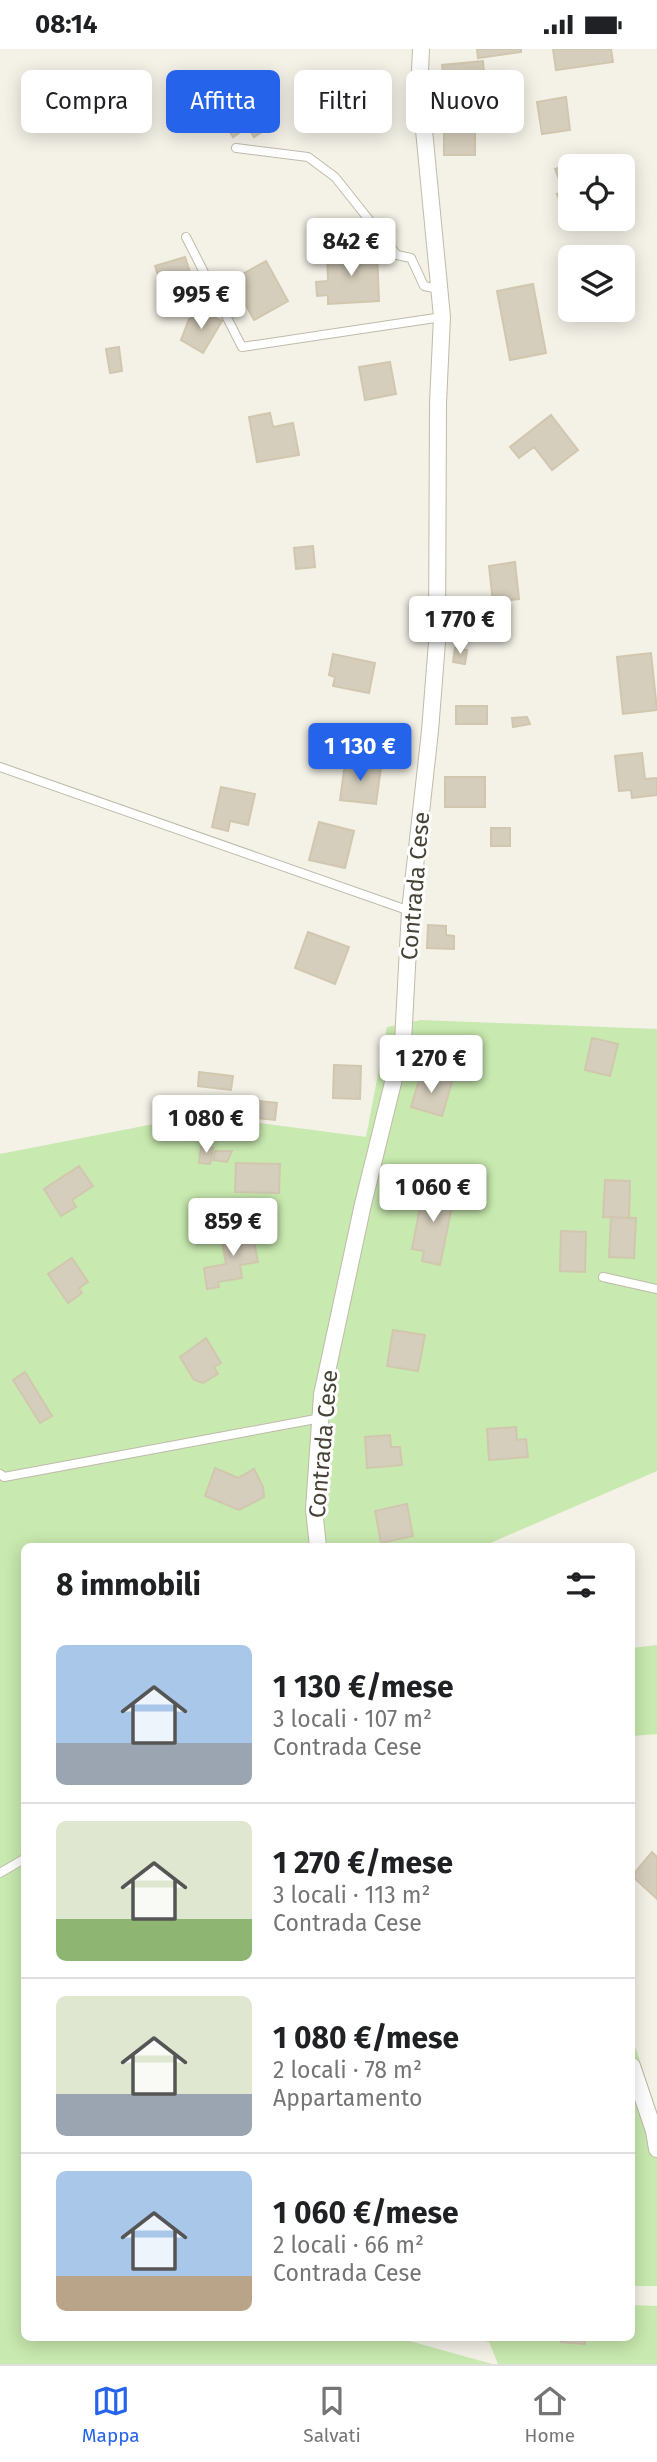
<!DOCTYPE html>
<html lang="it">
<head>
<meta charset="utf-8">
<style>
  body { margin:0; font-family:"Fira Sans",sans-serif; background:#f6f6f6; color:#202124; height:100vh; display:flex; flex-direction:column; font-size:26px; white-space:nowrap }
  * { box-sizing:border-box; margin:0 }
  p { font-size:23px; color:#757577 }
  .icon { flex:none; width:38px; height:38px; fill:none; stroke:currentColor; stroke-width:2; stroke-linecap:round; stroke-linejoin:round }
  .map { position:relative; flex:1; overflow:hidden }
  .details { position:absolute; left:21px; top:1494px; width:614px; height:798px; display:flex; flex-direction:column; background:#fff; border-radius:10px; box-shadow:0 4px 18px #0003 }
  .details>* { flex:none }
  .top-card { position:absolute; left:21px; top:21px; width:616px; height:63px; display:flex; gap:14px }
  .fabs { position:absolute; left:558px; top:105px; display:grid; gap:14px }
  .fabs a { display:grid; place-items:center; width:77px; height:77px; border-radius:10px; background:#fff; box-shadow:0 4px 18px #0003; font-size:35px }
  .price { position:absolute; translate:-50% -60px; padding:0 16px; border-radius:7px; background:#fff; color:#222; font-size:23px; line-height:46px; filter:drop-shadow(0 2px 4px #0008) }
  .price::after { content:''; position:absolute; left:50%; top:42px; width:21px; height:16px; margin-left:-10px; background:inherit; clip-path:polygon(0 0,100% 0,50% 100%) }
  .price.current { background:#2563eb; color:#fff }
  ul { padding:0; list-style:none }
  li { display:flex; align-items:center; gap:21px; height:175px; padding:0 35px }
  li+li { border-top:2px solid #e0e0e0 }
  li span { display:grid; place-items:center; flex:none; width:196px; height:140px; border-radius:10px; color:#555 }
  li>.icon { margin-inline-start:auto }
  span .icon { width:84px; height:84px; fill:#fffc; stroke-width:1 }
  li b { font-size:30px }
  h2 { display:flex; justify-content:space-between; align-items:center; height:84px; padding:0 35px; font-size:30px }
  .pill { padding:0 24px; border-radius:10px; background:#fff; box-shadow:0 4px 18px #0003; font-size:24px; line-height:63px }
  .pill.current { background:#2563eb; color:#fff }
  .status { display:flex; justify-content:space-between; align-items:center; height:49px; padding:0 35px; background:#fff; direction:ltr }
  .status svg { height:19px; fill:currentColor }
  .tabs { display:flex; justify-content:space-around; align-items:center; height:98px; border-top:2px solid #e0e0e0; background:#fff; font-size:19px; color:#757577 }
  .tabs a { display:grid; justify-items:center; gap:4px }
  .tabs .current { color:#2563eb }
  .map>svg:first-child { display:block }
</style>
</head>
<body>
<div class="status"><b>08:14</b><svg viewBox="0 0 49 12"><path d="M0 12V9h3v3zM5 12V6h3v6zM10 12V3h3v9zM15 12V0h3v12zM26 1h20v11H26zM47 4h2v5h-2z"/></svg></div>
<div class="map">
<svg width="657" height="2315" viewBox="0 0 657 2315">
  <rect width="100%" height="100%" fill="#f4f1e7"/>
  <path fill="#c8e9af" d="M421,971L657,980V1422L481,1498H24V2289H399L492,2315H0V1105L200,1066L366,1088L387,978Z
    M657,1596V1685L632,1687V1599Z
    M632,1992L636,2000L657,2063V2237H632Z
    M632,2256L657,2257V2315H498L489,2293L469,2289H632Z"/>
  <path fill="#d6cebc" stroke="#d1c7af" stroke-width="2" d="M477,0H521V3L478,9Z
    M553,0H611L613,13L556,21Z
    M483,12L485,37L445,41L442,16Z
    M258,45L276,74L254,88L248,78L233,88L221,68Z
    M566,48L570,81L542,85L537,53Z
    M444,67H475V106H444Z
    M582,110L585,117H570V139L564,142L555,120Z
    M570,139V165L566,167L557,145Z
    M377,202L379,252L328,255V246L317,247L316,233L328,232L327,204Z
    M185,208L192,229L162,238L155,217Z
    M266,212L288,252L254,271L232,231Z
    M533,235L546,304L510,311L497,242Z
    M204,263L222,272L203,304L181,291L189,270Z
    M119,298L122,322L110,324L106,300Z
    M390,313L396,345L365,351L359,318Z
    M270,364L273,378L293,374L299,406L257,413L249,368Z
    M551,366L578,401L552,421L534,398L519,409L510,398Z
    M313,497L315,518L296,520L294,499Z
    M515,513L519,550L493,553L489,517Z
    M455,599L467,601L465,615L453,613Z
    M651,604L657,661L623,665L617,608Z
    M333,605L375,614L369,644L333,637L335,628L329,626Z
    M456,657H487V675H456Z
    M527,668L530,675L513,678L512,669Z
    M642,704L645,730L657,729V746L632,749L631,741L619,742L615,707Z
    M345,714L381,718L376,755L340,751Z
    M445,728H485V758H445Z
    M221,738L255,745L248,776L230,772L228,782L212,778Z
    M319,773L354,782L345,819L309,811Z
    M491,779H510V797H491Z
    M428,876L446,877V886L454,887V900L427,899Z
    M308,883L349,898L335,935L295,919Z
    M592,989L618,995L610,1027L585,1021Z
    M334,1016L361,1017L360,1050L333,1049Z
    M199,1023L233,1027L231,1041L198,1037Z
    M421,1024L452,1033L442,1067L411,1058Z
    M249,1051L277,1054L275,1071L247,1068Z
    M201,1098L213,1099L210,1115L199,1114Z
    M215,1102H232L227,1113L213,1111Z
    M236,1114L280,1115L279,1144L235,1143Z
    M79,1117L93,1137L72,1151L76,1158L61,1167L44,1140Z
    M605,1131L630,1132L629,1169L603,1168Z
    M424,1137L449,1142L447,1151L453,1152L440,1216L422,1212L424,1202L412,1200Z
    M611,1168L636,1169L634,1209L609,1208Z
    M252,1181L258,1213L240,1216L242,1229L218,1233L219,1238L207,1240L204,1219L226,1215L221,1186Z
    M561,1182L586,1183L585,1223L560,1222Z
    M72,1209L88,1233L79,1239L82,1244L68,1254L48,1225Z
    M393,1281L425,1286L418,1322L387,1317Z
    M206,1289L221,1314L214,1318L218,1325L203,1334L194,1331L180,1308Z
    M25,1323L52,1367L40,1374L13,1331Z
    M516,1378L517,1391L526,1390L528,1408L489,1411L487,1380Z
    M390,1386L391,1398H400L402,1416L367,1419L365,1388Z
    M215,1419L238,1429L254,1420L263,1438L264,1448L239,1461L205,1447Z
    M407,1455L413,1487L381,1494L375,1462Z
    M652,1803L657,1808V1850L632,1827Z
    M561,2289H585V2295L561,2293Z"/>
  <g fill="none" stroke-linecap="round" stroke-linejoin="round">
    <g stroke="#c0baa9" stroke-width="10">
      <path id="service" d="M236,99L308,108L335,128L397,206L411,209L424,237L439,240
        M186,188L242,298L442,268
        M0,718L410,862
        M603,1228L657,1240
        M0,1425L4,1428L321,1369
        M0,1824L24,1810"/>
    </g>
    <g stroke="#c0baa9" stroke-width="18">
      <path id="minor" d="M318,1498L314,1460L322,1346L363,1155L403,993L410,862L430,682L437,593L438,354L442,268L424,81L420,22L421,0
        M632,2017L654,2082L657,2100"/>
    </g>
    <use href="#service" stroke="#fff" stroke-width="8"/>
    <use href="#minor" stroke="#fff" stroke-width="16"/>
  </g>
  <g text-anchor="middle" stroke-width="6" stroke-linejoin="round" paint-order="stroke">
    <g font-size="23" fill="#474236" stroke="#fff">
      <text transform="translate(415 837) rotate(-85)" y="8">Contrada Cese</text>
      <text transform="translate(323 1395) rotate(-85)" y="8">Contrada Cese</text>
    </g>
  </g>
</svg>
<div class="fabs">
<a><svg class="icon" aria-label="locate" viewBox="0 0 24 24"><circle cx="12" cy="12" r="6"/><path d="M12 2v4M12 18v4M2 12h4M18 12h4"/></svg></a>
<a><svg class="icon" aria-label="layers" viewBox="0 0 24 24"><path d="M12 4l9 5-9 5-9-5zM3 14l9 5 9-5"/></svg></a>
</div>
<b class="price" style="left:351px;top:229px">842 €</b>
<b class="price" style="left:201px;top:282px">995 €</b>
<b class="price" style="left:460px;top:607px">1 770 €</b>
<b class="price current" style="left:360px;top:734px">1 130 €</b>
<b class="price" style="left:431px;top:1046px">1 270 €</b>
<b class="price" style="left:206px;top:1106px">1 080 €</b>
<b class="price" style="left:433px;top:1175px">1 060 €</b>
<b class="price" style="left:233px;top:1209px">859 €</b>
<div class="top-card">
<a class="pill">Compra</a>
<a class="pill current">Affitta</a>
<a class="pill">Filtri</a>
<a class="pill">Nuovo</a>
</div>
<section class="details">
<h2>8 immobili<svg class="icon" aria-label="filters" viewBox="0 0 24 24"><path d="M4 7h16M4 17h16"/><circle cx="9" cy="7" r="2"/><circle cx="15" cy="17" r="2"/></svg></h2>
<ul>
<li><span style="background:linear-gradient(#a9c7e8 70%,#9aa5b1 0)"><svg class="icon" aria-label="home" viewBox="0 0 24 24"><path d="M3 11l9-7 9 7M6 9v11h12V9"/></svg></span><div><b>1 130 €/mese</b><p>3 locali · 107 m²</p><p>Contrada Cese</p></div></li>
<li><span style="background:linear-gradient(#dfe7d0 70%,#8fb573 0)"><svg class="icon" aria-label="home" viewBox="0 0 24 24"><path d="M3 11l9-7 9 7M6 9v11h12V9"/></svg></span><div><b>1 270 €/mese</b><p>3 locali · 113 m²</p><p>Contrada Cese</p></div></li>
<li><span style="background:linear-gradient(#dfe7d0 70%,#9aa5b1 0)"><svg class="icon" aria-label="home" viewBox="0 0 24 24"><path d="M3 11l9-7 9 7M6 9v11h12V9"/></svg></span><div><b>1 080 €/mese</b><p>2 locali · 78 m²</p><p>Appartamento</p></div></li>
<li><span style="background:linear-gradient(#a9c7e8 75%,#b9a48a 0)"><svg class="icon" aria-label="home" viewBox="0 0 24 24"><path d="M3 11l9-7 9 7M6 9v11h12V9"/></svg></span><div><b>1 060 €/mese</b><p>2 locali · 66 m²</p><p>Contrada Cese</p></div></li>
</ul>
</section>
</div>
<nav class="tabs">
<a class="current"><svg class="icon" aria-label="map" viewBox="0 0 24 24"><path d="M3 6l6-2 6 2 6-2v14l-6 2-6-2-6 2zM9 4v14M15 6v14"/></svg>Mappa</a>
<a><svg class="icon" aria-label="saved" viewBox="0 0 24 24"><path d="M7 4h10v16l-5-4-5 4z"/></svg>Salvati</a>
<a><svg class="icon" aria-label="home" viewBox="0 0 24 24"><path d="M3 11l9-7 9 7M6 9v11h12V9"/></svg>Home</a>
</nav>
</body>
</html>
